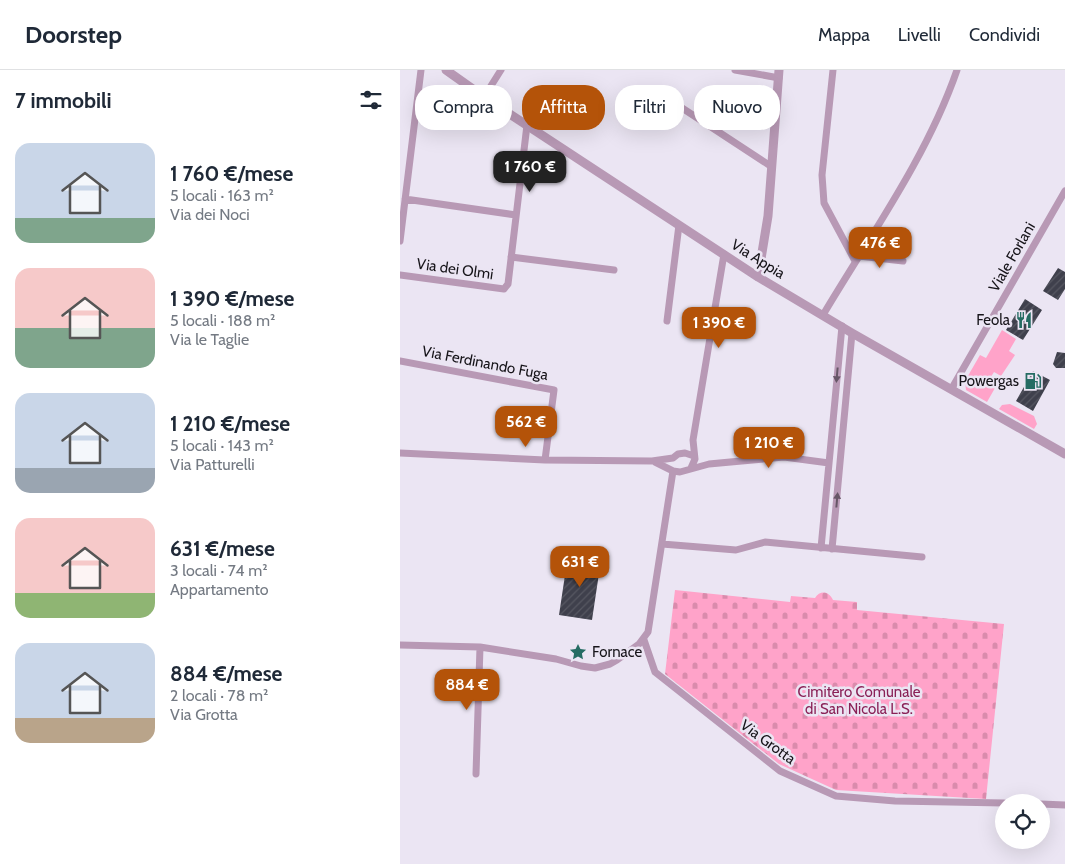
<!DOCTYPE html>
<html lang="it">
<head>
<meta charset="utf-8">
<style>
  body { margin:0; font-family:Cabin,sans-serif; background:#f2f2f3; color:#1f2937; height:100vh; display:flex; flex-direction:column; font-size:19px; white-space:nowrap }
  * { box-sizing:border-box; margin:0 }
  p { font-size:16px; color:#747a83 }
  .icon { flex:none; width:28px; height:28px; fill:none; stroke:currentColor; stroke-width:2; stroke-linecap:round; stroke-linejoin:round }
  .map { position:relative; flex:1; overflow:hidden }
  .panel { display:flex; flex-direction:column; background:#fff; width:400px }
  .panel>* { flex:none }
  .top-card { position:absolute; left:15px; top:15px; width:475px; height:45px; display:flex; gap:10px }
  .controls { position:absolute; left:595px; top:724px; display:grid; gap:10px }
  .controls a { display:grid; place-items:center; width:55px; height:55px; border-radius:50%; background:#fff; box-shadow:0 5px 20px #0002; font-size:25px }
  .price { position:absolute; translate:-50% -42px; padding:0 11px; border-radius:10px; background:#b45309; color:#fff; font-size:16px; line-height:32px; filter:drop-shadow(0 1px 2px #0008) }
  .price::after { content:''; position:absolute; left:50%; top:30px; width:15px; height:11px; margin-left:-8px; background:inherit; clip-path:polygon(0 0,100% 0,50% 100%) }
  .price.current { background:#222; color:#fff }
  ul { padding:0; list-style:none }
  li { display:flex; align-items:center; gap:15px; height:125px; padding:0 15px }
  li span { display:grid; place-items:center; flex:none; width:140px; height:100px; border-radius:15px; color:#555 }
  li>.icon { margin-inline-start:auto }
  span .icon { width:60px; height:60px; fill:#fffc; stroke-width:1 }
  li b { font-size:21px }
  h2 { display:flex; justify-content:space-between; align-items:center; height:60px; padding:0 15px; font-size:21px }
  .chip { padding:0 18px; border-radius:20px; background:#fff; box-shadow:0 5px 20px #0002; font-size:18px; line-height:45px }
  .chip.current { background:#b45309; color:#fff }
  header { display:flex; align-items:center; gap:30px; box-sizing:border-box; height:70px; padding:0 25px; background:#fff; border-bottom:1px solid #e0e1e3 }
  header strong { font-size:24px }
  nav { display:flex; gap:28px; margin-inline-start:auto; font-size:18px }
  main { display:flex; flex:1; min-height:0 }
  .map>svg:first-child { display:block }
</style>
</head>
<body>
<header>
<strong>Doorstep</strong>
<nav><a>Mappa</a><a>Livelli</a><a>Condividi</a></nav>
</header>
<main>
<section class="panel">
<h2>7 immobili<svg class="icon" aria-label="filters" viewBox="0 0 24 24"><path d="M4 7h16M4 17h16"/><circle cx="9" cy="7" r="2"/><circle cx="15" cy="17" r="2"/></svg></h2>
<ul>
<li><span style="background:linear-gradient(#c9d6e8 75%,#7fa58c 0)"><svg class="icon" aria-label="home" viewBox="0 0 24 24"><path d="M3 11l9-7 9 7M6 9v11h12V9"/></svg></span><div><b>1 760 €/mese</b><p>5 locali · 163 m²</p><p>Via dei Noci</p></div></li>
<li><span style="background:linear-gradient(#f6c9c9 60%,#7fa58c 0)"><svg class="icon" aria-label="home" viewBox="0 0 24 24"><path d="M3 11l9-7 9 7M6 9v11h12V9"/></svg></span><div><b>1 390 €/mese</b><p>5 locali · 188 m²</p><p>Via le Taglie</p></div></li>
<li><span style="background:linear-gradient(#c9d6e8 75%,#9aa5b1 0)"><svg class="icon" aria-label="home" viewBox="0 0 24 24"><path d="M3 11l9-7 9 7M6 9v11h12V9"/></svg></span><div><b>1 210 €/mese</b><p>5 locali · 143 m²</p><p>Via Patturelli</p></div></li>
<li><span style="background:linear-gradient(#f6c9c9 75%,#8fb573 0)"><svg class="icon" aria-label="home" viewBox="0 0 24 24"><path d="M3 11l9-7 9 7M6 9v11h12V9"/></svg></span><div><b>631 €/mese</b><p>3 locali · 74 m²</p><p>Appartamento</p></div></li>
<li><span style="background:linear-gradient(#c9d6e8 75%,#b9a48a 0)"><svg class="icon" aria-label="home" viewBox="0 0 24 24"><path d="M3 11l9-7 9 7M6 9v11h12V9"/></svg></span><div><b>884 €/mese</b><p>2 locali · 78 m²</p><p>Via Grotta</p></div></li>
</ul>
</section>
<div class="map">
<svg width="665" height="794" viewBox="0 0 665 794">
  <defs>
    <pattern id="cemetery-stones" width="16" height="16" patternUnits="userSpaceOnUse" patternTransform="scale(1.25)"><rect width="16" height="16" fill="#ffa3c9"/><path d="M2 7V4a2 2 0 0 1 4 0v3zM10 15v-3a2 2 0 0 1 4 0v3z" fill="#da8bac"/></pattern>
    <pattern id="building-hatch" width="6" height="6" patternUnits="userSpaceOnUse" patternTransform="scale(1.25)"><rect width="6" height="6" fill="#3f404c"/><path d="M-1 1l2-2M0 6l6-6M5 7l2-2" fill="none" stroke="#575862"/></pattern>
  </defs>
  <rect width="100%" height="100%" fill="#ebe5f3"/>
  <path fill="#ffa3c9" d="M602,260L616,269L609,281L615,285L601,306L594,302L587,313L595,318L587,332L566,320L565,311L580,285L586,288Z
    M610,334L634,346L637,354L634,359L599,339L602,335Z"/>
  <path fill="url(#cemetery-stones)" d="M275,520L390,532L391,526L415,528C420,520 429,521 433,530L457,532V540L604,554L586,729L436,720L379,694L265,604Z"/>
  <path fill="url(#building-hatch)" d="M93,40L100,45L90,58L83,53Z
    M658,198L665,202V219L658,230L643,221Z
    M625,229L642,240L623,270L606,260Z
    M657,282L665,283V298H656L653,294Z
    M633,301L650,310L633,341L616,331Z
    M168,485L201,490L192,550L159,545Z"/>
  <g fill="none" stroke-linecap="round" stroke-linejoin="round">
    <path stroke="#b899b5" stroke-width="7" d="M335,0L379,8
      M433,0L422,105L424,133L455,191
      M84,27L101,0
      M276,34L372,97
      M5,129L116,145
      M0,171L21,0
      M459,186L503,191
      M111,187L214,200
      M0,205L104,219L108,214L127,55
      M423,245C470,166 527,87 557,0
      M267,251L279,155
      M0,291L154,320L145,390
      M552,318L665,121
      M0,383L145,390L252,391L273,388L278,384L285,383L294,386
      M255,392L273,401L280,402L309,394L384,387L429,393
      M291,398L295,389L293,370L324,184
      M262,474L336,480L365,472L522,487
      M421,478L442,256
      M432,479L452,263
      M244,570L255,602L380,701L436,726L495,731L604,733
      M0,575L80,577L156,589L181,596L195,598L210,594L217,590L239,574L248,562L273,401
      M76,704L80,577
      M641,734L665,735"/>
    <path stroke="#b899b5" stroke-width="9" d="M46,0L84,27L358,207L452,263L665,384
      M358,207L368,146L379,0"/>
  </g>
  <defs><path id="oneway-solid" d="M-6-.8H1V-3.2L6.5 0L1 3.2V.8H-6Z" transform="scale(1.25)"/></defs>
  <g fill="#675667">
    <use href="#oneway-solid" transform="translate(437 305) rotate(95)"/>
    <use href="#oneway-solid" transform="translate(437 430) rotate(-85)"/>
  </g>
  <defs>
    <g id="restaurant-bare" transform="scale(1.35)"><path d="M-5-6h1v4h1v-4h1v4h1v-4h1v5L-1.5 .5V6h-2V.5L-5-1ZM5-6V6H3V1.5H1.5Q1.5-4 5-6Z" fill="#256c63" stroke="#ebe5f3" stroke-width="2.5" paint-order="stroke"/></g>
    <g id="fuel-bare" transform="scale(1.35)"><path d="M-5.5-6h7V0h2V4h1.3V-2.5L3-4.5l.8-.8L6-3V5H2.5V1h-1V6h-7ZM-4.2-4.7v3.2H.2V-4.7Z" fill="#256c63" stroke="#ebe5f3" stroke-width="2.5" paint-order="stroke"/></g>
    <g id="sight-bare" transform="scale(1.35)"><path d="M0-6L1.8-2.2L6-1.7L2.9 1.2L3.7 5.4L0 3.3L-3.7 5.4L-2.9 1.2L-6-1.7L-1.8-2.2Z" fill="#256c63" stroke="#ebe5f3" stroke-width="2.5" paint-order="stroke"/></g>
  </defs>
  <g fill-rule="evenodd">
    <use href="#restaurant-bare" x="624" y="250"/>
    <use href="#fuel-bare" x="633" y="311"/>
    <use href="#sight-bare" x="178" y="582"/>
  </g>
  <g text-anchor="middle" stroke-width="5" stroke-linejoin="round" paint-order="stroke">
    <g font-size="15" fill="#161419" stroke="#ebe5f3">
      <text transform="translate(612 187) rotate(-60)" y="5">Viale Forlani</text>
      <text transform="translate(358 189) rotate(32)" y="5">Via Appia</text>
      <text transform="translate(55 199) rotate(8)" y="5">Via dei Olmi</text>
      <text transform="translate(85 293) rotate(11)" y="5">Via Ferdinando Fuga</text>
      <text transform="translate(368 672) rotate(36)" y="5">Via Grotta</text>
    </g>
    <g font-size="15" fill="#161419" stroke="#ebe5f3" text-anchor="end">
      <text x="610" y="255">Feola</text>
      <text x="619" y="316">Powergas</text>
      <text x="192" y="587" text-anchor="start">Fornace</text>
    </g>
    <g font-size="15" fill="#8a2157" stroke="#ebe5f3">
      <text x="459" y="627">Cimitero Comunale<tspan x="459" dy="17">di San Nicola L.S.</tspan></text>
    </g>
  </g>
</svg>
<div class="controls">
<a><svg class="icon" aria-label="locate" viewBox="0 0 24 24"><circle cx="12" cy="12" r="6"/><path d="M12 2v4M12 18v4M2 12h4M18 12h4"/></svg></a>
</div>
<b class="price current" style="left:130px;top:123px">1 760 €</b>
<b class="price" style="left:480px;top:199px">476 €</b>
<b class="price" style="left:319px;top:279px">1 390 €</b>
<b class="price" style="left:126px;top:378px">562 €</b>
<b class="price" style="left:369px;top:399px">1 210 €</b>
<b class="price" style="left:180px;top:518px">631 €</b>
<b class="price" style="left:67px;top:641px">884 €</b>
<div class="top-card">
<a class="chip">Compra</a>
<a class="chip current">Affitta</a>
<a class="chip">Filtri</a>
<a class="chip">Nuovo</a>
</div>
</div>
</main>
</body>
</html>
